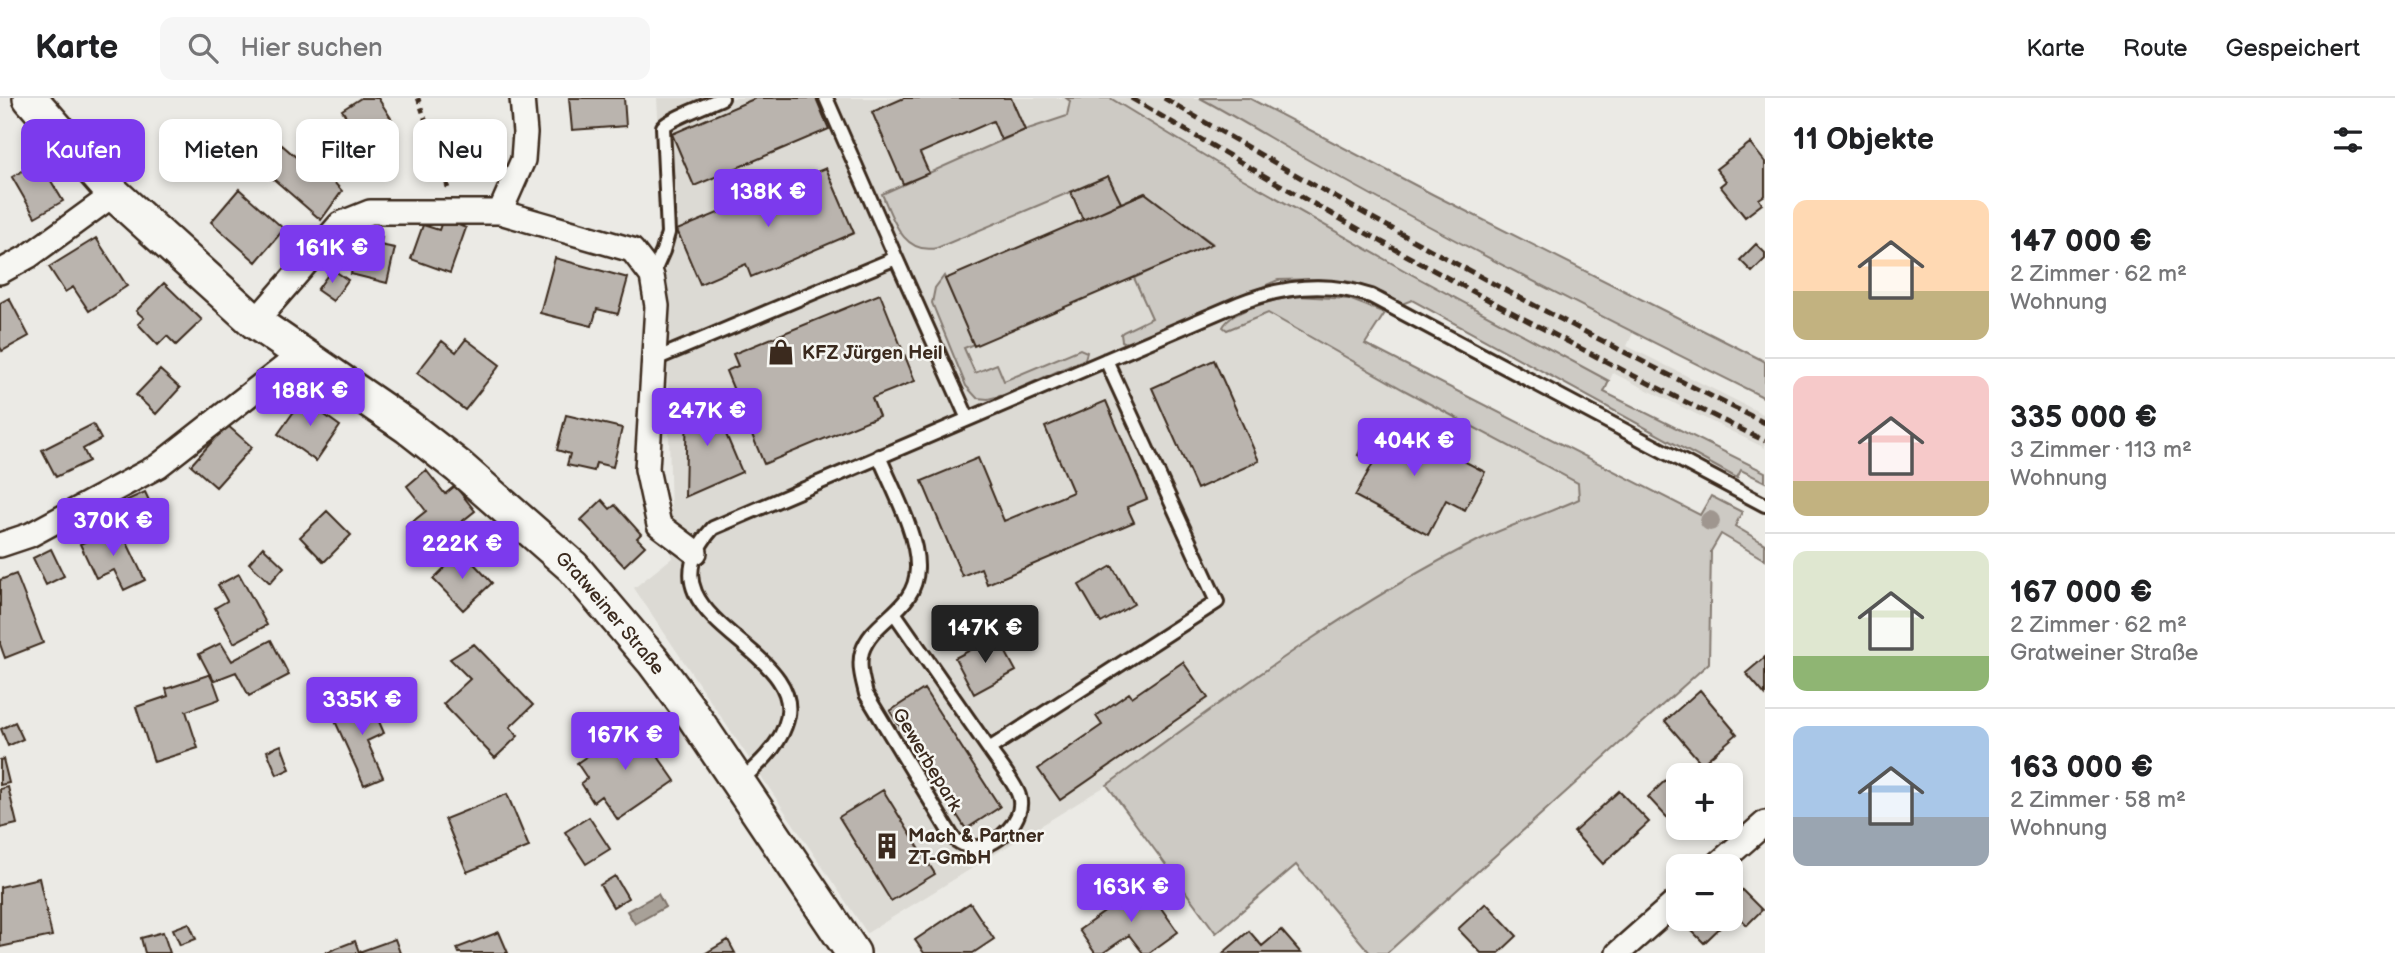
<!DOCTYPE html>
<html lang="de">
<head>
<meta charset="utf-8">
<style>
  body { margin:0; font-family:"Balsamiq Sans",sans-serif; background:#f6f6f6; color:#202124; height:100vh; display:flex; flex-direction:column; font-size:26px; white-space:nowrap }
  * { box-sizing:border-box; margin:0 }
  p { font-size:23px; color:#757577 }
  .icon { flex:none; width:38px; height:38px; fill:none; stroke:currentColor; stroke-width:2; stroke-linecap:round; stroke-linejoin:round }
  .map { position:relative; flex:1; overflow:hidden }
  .details { display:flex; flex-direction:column; background:#fff; width:630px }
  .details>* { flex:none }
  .top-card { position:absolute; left:21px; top:21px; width:665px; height:63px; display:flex; gap:14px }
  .buttons { position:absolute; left:1666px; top:665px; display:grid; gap:14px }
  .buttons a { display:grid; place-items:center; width:77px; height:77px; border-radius:14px; background:#fff; box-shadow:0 4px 10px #0003; font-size:35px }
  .price { position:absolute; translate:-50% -60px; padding:0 16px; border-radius:7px; background:#7c3aed; color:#fff; font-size:23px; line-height:46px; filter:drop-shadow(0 2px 4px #0008) }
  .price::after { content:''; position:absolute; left:50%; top:42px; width:21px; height:16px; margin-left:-10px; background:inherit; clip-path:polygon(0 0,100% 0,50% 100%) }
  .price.current { background:#222; color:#fff }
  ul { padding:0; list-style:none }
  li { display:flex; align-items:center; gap:21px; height:175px; padding:0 28px }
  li+li { border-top:2px solid #e0e0e0 }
  li span { display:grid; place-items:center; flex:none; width:196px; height:140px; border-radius:14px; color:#555 }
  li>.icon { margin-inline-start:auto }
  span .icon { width:84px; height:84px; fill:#fffc; stroke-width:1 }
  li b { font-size:30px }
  h2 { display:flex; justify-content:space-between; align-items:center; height:84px; padding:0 28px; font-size:30px }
  .pill { padding:0 24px; border-radius:14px; background:#fff; box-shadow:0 4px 10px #0003; font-size:24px; line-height:63px }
  .pill.current { background:#7c3aed; color:#fff }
  header { display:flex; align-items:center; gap:42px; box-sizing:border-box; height:98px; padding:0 35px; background:#fff; border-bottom:2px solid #e0e0e0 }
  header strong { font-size:33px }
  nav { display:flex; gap:38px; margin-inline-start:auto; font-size:24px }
  .search { width:490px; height:63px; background:#f6f6f6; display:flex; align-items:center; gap:18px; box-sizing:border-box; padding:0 24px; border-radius:14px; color:#757577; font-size:26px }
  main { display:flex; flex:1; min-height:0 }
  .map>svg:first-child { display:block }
</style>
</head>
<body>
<header>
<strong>Karte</strong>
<div class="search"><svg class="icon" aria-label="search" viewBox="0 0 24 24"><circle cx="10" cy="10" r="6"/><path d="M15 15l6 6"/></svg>Hier suchen</div>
<nav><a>Karte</a><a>Route</a><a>Gespeichert</a></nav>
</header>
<main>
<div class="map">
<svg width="1765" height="855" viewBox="0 0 1765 855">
  <rect width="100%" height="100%" fill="#ebeae5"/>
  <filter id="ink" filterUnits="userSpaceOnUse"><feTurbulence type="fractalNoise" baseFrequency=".0143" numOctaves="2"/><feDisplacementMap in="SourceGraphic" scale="14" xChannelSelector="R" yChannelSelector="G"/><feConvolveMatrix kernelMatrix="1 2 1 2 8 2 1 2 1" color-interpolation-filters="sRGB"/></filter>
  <g filter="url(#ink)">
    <path fill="#dcdad4" d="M657,0H1071L1145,95L1212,146L1267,215L1404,292L1579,386L1580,402L1482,441L1378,498L1270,568L1107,687L867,835L634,490L672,460L664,127Z
      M1093,0H1200L1268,37L1337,78L1633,235L1627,248L1765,317V350L1613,275L1604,294Z"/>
    <path fill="#cdcac4" stroke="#847a71" stroke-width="2" d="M1066,0H1110L1243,81L1409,175L1609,283L1604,294L1765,374V384L1741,372L1737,380L1412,202L1402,206L1383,195L1352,184L1318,181L1278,182L1138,243L1126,245L1122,243L1121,236L1123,234L1152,220L1134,180L1212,145L1145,95L1121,105L1108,78L937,150C903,157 893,121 882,96L1025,32L1067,18L1070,3Z
      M1200,0H1249L1434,97L1760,261L1765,264V300C1622,229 1479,157 1339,79C1292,54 1247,25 1200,0Z
      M944,178L974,246L964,250L975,275L997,266L1004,283L1080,251L1087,254L1085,261L1004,297L988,301L977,300L966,288L932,205L935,190Z
      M1297,198L1349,201L1385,215L1365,246L1700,417L1711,398L1742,414L1735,428L1765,446V462L1721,436L1711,453L1709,565L1387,855H1370L1296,767L1216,835L1107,687C1227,599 1347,508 1481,441C1512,426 1547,416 1579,401L1578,385L1404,292L1268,215L1227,232L1223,229C1232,211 1278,201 1297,198Z"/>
    <path fill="#a8a198" stroke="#7c7167" stroke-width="2" d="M658,796L665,809L635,826L627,813Z"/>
    <path fill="#bab4ae" stroke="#3b2a1e" stroke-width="2" d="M361,0H378L394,25L363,45L342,12Z
      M569,0H624L626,28L572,32Z
      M756,0H816L829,31L694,88L672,36Z
      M904,0H1011L1025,32L1001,42L993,23L920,55L929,75L903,86L872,14Z
      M264,42L277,53L282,47L319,79L324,73L342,93L321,122L248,59Z
      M1750,45L1765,64V97L1759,101L1762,106L1745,119L1720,88L1726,83L1716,71Z
      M39,63L63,103L35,119L12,79Z
      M826,70L854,135L751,179L746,166L700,186L677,132Z
      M1108,78L1121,105L1083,122L1071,94Z
      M239,91L284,131L256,164L211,124Z
      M1145,95L1212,146L974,248L945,181Z
      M443,121L466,130L450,175L411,161L423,127L439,132Z
      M369,136L382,139L380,147L395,150L387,185L351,176L358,144L367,146Z
      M96,140L127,188L89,213L73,189L65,194L49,169Z
      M1756,146L1765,155V161L1752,174L1740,162Z
      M555,160L628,180L618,216L597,211L592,228L540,215Z
      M332,171L348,182L333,203L317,192Z
      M164,185L202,222L176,247L167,238L158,247L138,226L144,220L136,213Z
      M880,196L915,283L872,300L879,318L764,366L726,273L738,268L733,256Z
      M9,200L29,238L2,253L0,249V205Z
      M466,241L500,267L465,312L417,275L442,243L456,254Z
      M1214,262L1259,363L1197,391L1152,290Z
      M160,272L180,290L156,316L136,297Z
      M307,295L327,308L322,315L340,328L316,363L278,336Z
      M709,296L742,374L685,399L687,305Z
      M1106,303L1147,401L1127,409L1134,424L987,486L981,470L962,478L922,383L978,360L1004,423L1073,394L1045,329Z
      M566,317L622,330L613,369L596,365L594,373L567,367L570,356L557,352Z
      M1375,325L1405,340L1408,334L1485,374L1465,412L1446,402L1428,437L1355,398L1373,365L1358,357Z
      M93,326L101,341L83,351L89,363L56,379L42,352Z
      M227,327L252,349L216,389L191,367Z
      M426,372L445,396L455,388L475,413L425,453L406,429L426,413L407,388Z
      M145,394L154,413L130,424L121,405Z
      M602,402L610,411L615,407L641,436L637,440L645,448L624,468L581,422Z
      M327,413L351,437L324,464L300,439Z
      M119,428L145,482L124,492L114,472L96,480L80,446Z
      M263,449L284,469L270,485L249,465Z
      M51,451L64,478L46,487L33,460Z
      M462,453L492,485L463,512L433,481Z
      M1112,468L1134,506L1101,525L1079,487Z
      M16,476L43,545L5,560L0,546V482Z
      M239,476L267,527L234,545L215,510L227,503L218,487Z
      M997,538L1016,573L974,596L955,560Z
      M271,542L289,577L249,598L236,574L213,583L199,556L221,545L232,563Z
      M474,546L533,607L510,629L518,638L495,660L443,606L470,581L450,561Z
      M1765,559V597L1746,575Z
      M1183,564L1208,600L1060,702L1038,671L1102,627L1096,618L1129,595L1132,599Z
      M211,576L220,601L186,613L198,650L154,664L136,609L168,598L166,591Z
      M924,591L1000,709L966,731L890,613Z
      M1700,592L1737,636L1702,666L1665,623Z
      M367,596L384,635L367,643L383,679L364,687L335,623L352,615L347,604Z
      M15,624L23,641L8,648L1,631Z
      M631,628L640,641L648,635L664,657L659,660L675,683L618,722L601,698L593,704L581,685L587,680L577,665Z
      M281,647L290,671L277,677L267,653Z
      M3,661L9,685L0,687V662Z
      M1672,676L1678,682L1676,729L1648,699Z
      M8,689L17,726L0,730V691Z
      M883,692L935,776L891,803L839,719Z
      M1619,693L1649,724L1603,766L1574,734Z
      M507,696L529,749L467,774L445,721Z
      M589,719L610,751L586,766L565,734Z
      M615,778L628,800L613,809L600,787Z
      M39,780L52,838L0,849V789Z
      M1144,786L1178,834L1149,855H1143L1129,837L1103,855H1095L1079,832Z
      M1737,787L1762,812L1747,827L1735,815L1731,819V793Z
      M970,805L994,841L973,855H924L915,842Z
      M1486,805L1517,838L1499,855H1481L1458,831Z
      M1680,821H1729L1704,845Z
      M189,825L196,841L180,847L173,831Z
      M1281,832L1301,855H1223L1249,833L1262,848Z
      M163,834L170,855H145L141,840Z
      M499,834L508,855H459L457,850Z
      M395,841L400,855H324L355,843L359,854Z
      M728,842L735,855H706Z"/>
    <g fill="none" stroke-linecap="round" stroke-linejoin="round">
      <g stroke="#3b2a1e" stroke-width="18">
        <path id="lane" d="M826,0L896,160
          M652,178L663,153L668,135L663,29C669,21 710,6 722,0
          M653,262L896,160L968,321
          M879,358C892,390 918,436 917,470C916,513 873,520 862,554C858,568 863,583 866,596L953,740C961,746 968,750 978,749C999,747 1026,720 1019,698C1016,686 996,662 989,651L1217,504L1106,262
          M895,516L989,651
          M738,685C756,669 777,651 785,628C816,549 629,523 713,430L1240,205C1283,188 1326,183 1371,198L1765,407"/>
      </g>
      <g stroke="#3b2a1e" stroke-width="28">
        <path id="street" d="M500,114L632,152L652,178L657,208L647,371L659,427L695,454
          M0,174L29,158L114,96
          M255,224L340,126L370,114H500L523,62L525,35L522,0
          M0,447L30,437L158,368L300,257
          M1716,768L1765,725
          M1618,855L1678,802"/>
      </g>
      <g stroke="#3b2a1e" stroke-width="38">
        <g id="secondary">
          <path id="s1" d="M30,0L114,96L255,224L408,329L459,369L573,469L653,563L688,610L853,855"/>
        </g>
      </g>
      <path stroke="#3b2a1e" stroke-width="4.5" stroke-dasharray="5 5" stroke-linecap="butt" d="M418,0L448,90"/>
      <use href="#lane" stroke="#f6f6f2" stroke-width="12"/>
      <use href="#street" stroke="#f6f6f2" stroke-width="23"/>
      <use href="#secondary" stroke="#f6f6f2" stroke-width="33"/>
      <path stroke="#3b2a1e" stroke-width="5" stroke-dasharray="10 5" stroke-linecap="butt" d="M1131,0C1338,123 1549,238 1765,343
        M1164,0C1360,117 1561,224 1765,325"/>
    </g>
    <circle fill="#9f968f" cx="1710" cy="423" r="10"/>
  </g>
  <defs>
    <g id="shop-bare" transform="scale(2.1)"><path d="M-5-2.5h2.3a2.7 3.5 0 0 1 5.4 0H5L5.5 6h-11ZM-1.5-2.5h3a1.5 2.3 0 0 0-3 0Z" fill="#3b2a1e" stroke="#f6f6f2" stroke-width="2.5" paint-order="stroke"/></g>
    <g id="building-bare" transform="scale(2.1)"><path d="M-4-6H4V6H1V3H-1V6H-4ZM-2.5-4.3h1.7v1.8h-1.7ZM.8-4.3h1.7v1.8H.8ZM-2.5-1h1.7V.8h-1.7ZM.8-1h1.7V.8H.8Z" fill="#3b2a1e" stroke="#f6f6f2" stroke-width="2.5" paint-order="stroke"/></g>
  </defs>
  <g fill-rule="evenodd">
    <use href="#shop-bare" x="781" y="254"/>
    <use href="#building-bare" x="887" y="748"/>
  </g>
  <g text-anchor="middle" stroke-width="5" stroke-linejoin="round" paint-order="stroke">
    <g font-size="19" font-weight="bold" fill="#3b2a1e" stroke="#f6f6f2" text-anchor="start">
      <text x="802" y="261">KFZ Jürgen Heil</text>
      <text x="908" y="744">Mach &amp; Partner<tspan x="908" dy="22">ZT-GmbH</tspan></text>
    </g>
    <g font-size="19" fill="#3b2a1e" stroke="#f6f6f2">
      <text dy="7" stroke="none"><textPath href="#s1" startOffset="779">Gratweiner Straße</textPath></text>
      <text transform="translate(928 661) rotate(59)" y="7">Gewerbepark</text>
    </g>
  </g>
</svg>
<div class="buttons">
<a>+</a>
<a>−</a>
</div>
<b class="price" style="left:768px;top:131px">138K €</b>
<b class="price" style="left:332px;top:187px">161K €</b>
<b class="price" style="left:310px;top:330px">188K €</b>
<b class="price" style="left:707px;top:350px">247K €</b>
<b class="price" style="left:1414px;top:380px">404K €</b>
<b class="price" style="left:113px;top:460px">370K €</b>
<b class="price" style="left:462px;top:483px">222K €</b>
<b class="price current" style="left:985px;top:567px">147K €</b>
<b class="price" style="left:362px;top:639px">335K €</b>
<b class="price" style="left:625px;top:674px">167K €</b>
<b class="price" style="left:1131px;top:826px">163K €</b>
<div class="top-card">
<a class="pill current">Kaufen</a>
<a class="pill">Mieten</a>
<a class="pill">Filter</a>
<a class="pill">Neu</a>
</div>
</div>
<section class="details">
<h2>11 Objekte<svg class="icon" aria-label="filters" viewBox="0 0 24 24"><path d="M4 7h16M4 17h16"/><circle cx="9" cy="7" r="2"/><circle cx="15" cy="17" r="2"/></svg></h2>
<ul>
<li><span style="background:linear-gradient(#ffd9b3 65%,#c2b280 0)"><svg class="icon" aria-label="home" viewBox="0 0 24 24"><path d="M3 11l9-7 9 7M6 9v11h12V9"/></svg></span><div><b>147 000 €</b><p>2 Zimmer · 62 m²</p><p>Wohnung</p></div></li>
<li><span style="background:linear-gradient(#f6c9c9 75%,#c2b280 0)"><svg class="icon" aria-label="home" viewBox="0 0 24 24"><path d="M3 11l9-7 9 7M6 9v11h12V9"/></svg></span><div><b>335 000 €</b><p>3 Zimmer · 113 m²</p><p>Wohnung</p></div></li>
<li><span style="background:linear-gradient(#dfe7d0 75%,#8fb573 0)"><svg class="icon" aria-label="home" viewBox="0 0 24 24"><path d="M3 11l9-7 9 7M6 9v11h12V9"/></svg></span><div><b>167 000 €</b><p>2 Zimmer · 62 m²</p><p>Gratweiner Straße</p></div></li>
<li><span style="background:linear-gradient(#a9c7e8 65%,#9aa5b1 0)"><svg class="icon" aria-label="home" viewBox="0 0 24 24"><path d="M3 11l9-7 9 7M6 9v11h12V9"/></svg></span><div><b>163 000 €</b><p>2 Zimmer · 58 m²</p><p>Wohnung</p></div></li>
</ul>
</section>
</main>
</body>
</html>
